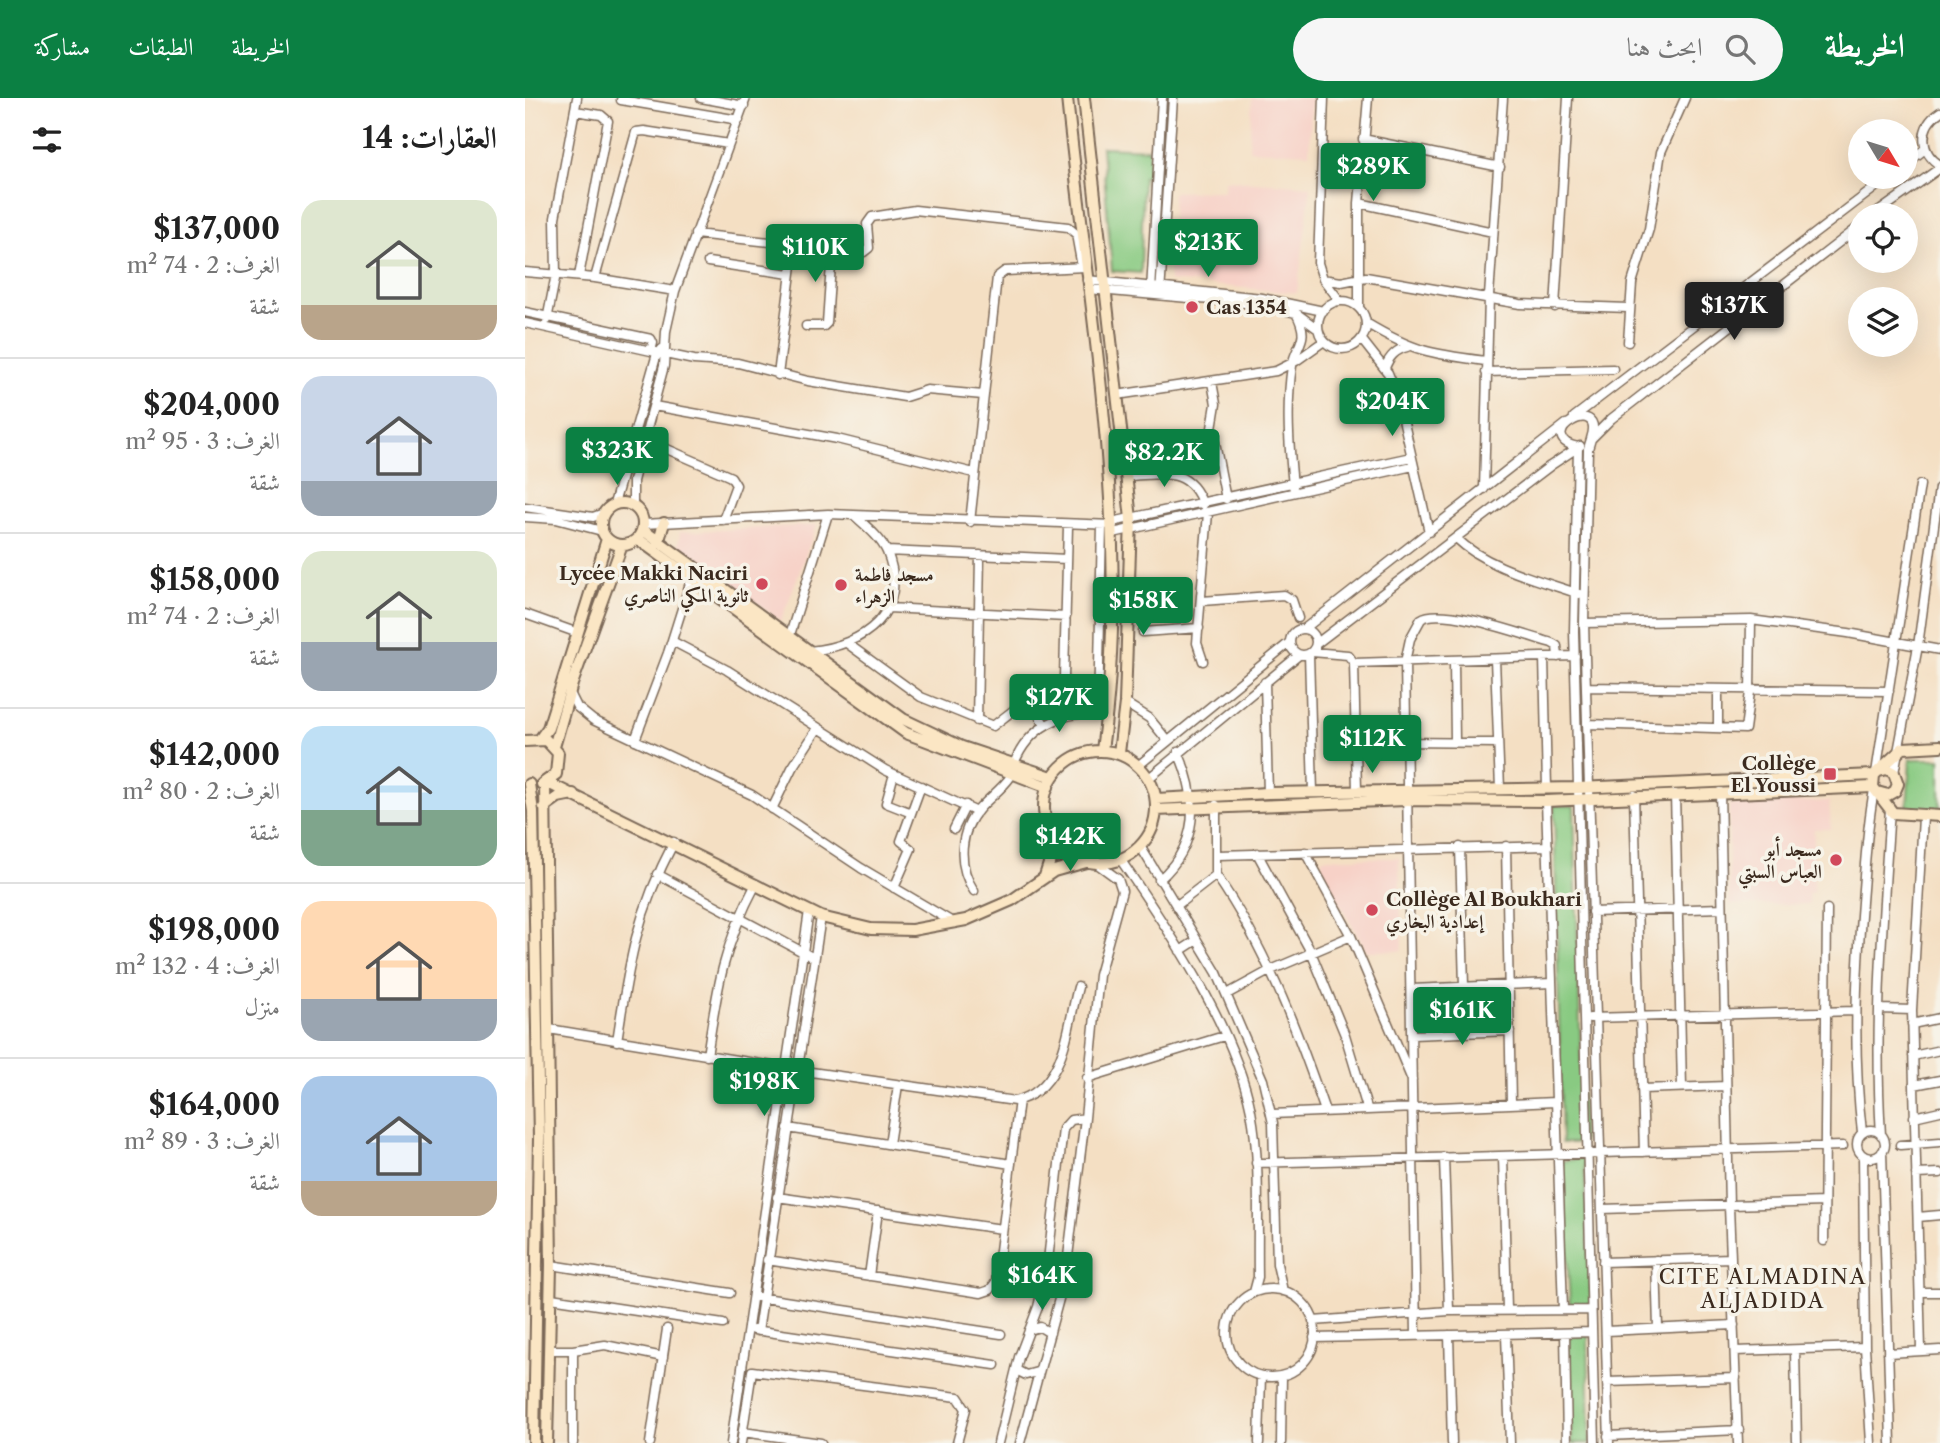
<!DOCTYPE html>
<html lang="ar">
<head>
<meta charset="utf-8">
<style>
  body { margin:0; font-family:"Libre Caslon Text",Amiri,serif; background:#f6f6f6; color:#222; direction:rtl; height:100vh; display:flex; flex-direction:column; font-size:26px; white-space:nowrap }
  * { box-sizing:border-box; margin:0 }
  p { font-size:23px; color:#767676 }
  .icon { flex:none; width:38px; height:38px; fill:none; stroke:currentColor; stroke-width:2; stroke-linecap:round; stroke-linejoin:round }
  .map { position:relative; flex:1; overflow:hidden; direction:ltr }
  .details { display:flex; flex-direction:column; background:#fff; width:525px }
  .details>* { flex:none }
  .needle { width:46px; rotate:128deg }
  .fabs { position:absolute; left:1323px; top:21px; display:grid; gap:14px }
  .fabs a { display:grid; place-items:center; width:70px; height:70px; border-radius:50%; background:#fff; box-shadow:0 7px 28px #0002; font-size:35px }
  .price { position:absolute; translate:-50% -60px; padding:0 16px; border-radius:7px; background:#0b8043; color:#fff; font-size:23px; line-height:46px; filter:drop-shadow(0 2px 4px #0008) }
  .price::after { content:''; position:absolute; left:50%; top:42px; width:21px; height:16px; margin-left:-10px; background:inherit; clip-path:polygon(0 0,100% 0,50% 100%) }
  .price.on { background:#222; color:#fff }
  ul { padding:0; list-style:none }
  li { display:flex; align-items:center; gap:21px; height:175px; padding:0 28px }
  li+li { border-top:2px solid #e0e0e0 }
  li span { display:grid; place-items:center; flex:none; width:196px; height:140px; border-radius:21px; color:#555 }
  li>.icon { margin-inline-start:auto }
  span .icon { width:84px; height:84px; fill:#fffc; stroke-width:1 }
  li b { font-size:30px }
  h2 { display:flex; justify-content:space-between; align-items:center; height:84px; padding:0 28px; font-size:30px }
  header { display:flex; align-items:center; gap:42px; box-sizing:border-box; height:98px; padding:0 35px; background:#0b8043; color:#fff }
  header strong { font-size:33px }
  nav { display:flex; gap:38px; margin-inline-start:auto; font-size:24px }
  .search { width:490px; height:63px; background:#f6f6f6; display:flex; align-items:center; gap:18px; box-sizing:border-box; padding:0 24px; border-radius:38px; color:#767676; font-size:26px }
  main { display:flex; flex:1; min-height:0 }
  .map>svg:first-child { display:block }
</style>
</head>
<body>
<header>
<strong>الخريطة</strong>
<div class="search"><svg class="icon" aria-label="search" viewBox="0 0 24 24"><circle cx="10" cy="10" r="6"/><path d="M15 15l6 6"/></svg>ابحث هنا</div>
<nav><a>الخريطة</a><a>الطبقات</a><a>مشاركة</a></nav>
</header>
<main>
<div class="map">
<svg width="1415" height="1345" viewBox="0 0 1415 1345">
  <rect width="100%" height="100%" fill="#f7f3e8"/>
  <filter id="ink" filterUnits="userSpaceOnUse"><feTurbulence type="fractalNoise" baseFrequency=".0143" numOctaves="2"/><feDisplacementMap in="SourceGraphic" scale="14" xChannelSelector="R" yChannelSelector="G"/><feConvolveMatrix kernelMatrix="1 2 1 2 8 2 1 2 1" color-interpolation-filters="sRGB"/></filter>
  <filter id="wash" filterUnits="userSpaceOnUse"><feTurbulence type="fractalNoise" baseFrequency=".00686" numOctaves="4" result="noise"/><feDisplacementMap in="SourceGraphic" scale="28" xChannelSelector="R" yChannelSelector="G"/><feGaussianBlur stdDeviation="1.57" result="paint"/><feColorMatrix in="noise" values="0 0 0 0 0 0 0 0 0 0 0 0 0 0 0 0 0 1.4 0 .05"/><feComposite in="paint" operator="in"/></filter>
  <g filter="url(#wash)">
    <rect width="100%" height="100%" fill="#f4dfc3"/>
    <path fill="#f7d1c7" d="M727,0H787L784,55L724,52Z
      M700,82L786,88L772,195L644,183L648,94L699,93Z
      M292,427L256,523L153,449L155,434Z
      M1304,703L1306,731H1289V794L1283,795L1284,806L1204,807V706Z
      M797,760H874L877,853H841L796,771Z"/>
    <path fill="#89ca82" stroke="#627a50" stroke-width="2" d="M577,49L624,51V79H618L616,175L587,173Z
      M1385,661H1415V710L1382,711Z
      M1029,707L1049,708L1058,1045H1037Z
      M1059,1060L1066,1206L1045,1207L1037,1063Z
      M1044,1238H1063L1065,1345H1047Z"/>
  </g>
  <g filter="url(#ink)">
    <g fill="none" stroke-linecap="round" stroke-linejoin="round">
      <g stroke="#7c6958" stroke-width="11">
        <path id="street" d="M176,0L219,8
          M799,0L793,165L798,181L815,203
          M96,2L214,22
          M50,13L76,17L83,23L54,178
          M1415,14C1394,28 1394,54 1415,67
          M838,41L975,69
          M1381,66L1400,51
          M834,105L968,134
          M1349,117L1415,70
          M170,136L339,154L344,150L342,126L347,119L390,112L543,129L551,136L557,169
          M183,164L265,176
          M0,174L70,180L150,193
          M70,180L111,34L119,33L204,46
          M798,181L816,184L841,179L995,206L1103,210
          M562,182L737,200L798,213
          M563,191L731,206L771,215L793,231
          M626,193L637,0
          M635,196L648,0
          M793 227a24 24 0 1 1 48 0a24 24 0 1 1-48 0Z
          M1030,209L1043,0
          M834,210V105L843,0
          M0,214L126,241L128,245L126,253L0,225
          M22,222L31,176L30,120L52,0
          M841,225C889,254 907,256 961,263
          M281,228H299L302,225L307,152
          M837,242L863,275L873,299L904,434
          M1103,244L1107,185L1124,131L1136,54L1160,0
          M126,253L169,262L213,265L283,283L380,299L402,292L458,297
          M860,270C864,259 870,252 882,249
          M961,274L1088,271
          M253,277L267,167
          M687,284L691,306L687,330L701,401
          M592,297L751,273L771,263L799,243
          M129,308L312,341L449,375
          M1049,319L1364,79
          M119,341L206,379L211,387L198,422
          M1053,349L1049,533L1070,1345
          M1053,349C1004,338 1081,294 1066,341
          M602,378C636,377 664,367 678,407
          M768,388C764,347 761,308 767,268C771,245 786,243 771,215
          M959,391L964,198L978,0
          M89,406L131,259L137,251
          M108,407V383L139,268L141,233L150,193L221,0
          M0,409L68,419L79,415
          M0,419L31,421L77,433
          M445,424L472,179L480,173L560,169
          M587,424L886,359
          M119,426L303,416L588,427
          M588,435L888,368
          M931,440C962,470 1014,482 1054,496
          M362,453L542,461
          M677,503L759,497L767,502L773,520
          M363,510L541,519
          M0,516L53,535
          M1059,525L1226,522L1323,535L1415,552
          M779,531L1041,326
          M765 544a13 13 0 1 1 26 0a13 13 0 1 1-26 0Z
          M618,534L674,530
          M264,540L303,416
          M147,543L202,572L360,672L452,714
          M323,546L396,599L468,628L503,601L533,588L539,579L543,428
          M791,546L1025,368L1055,348
          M284,553C339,548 386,514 362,454C356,440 341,428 330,418
          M787,554L823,557L829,565L832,693
          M784,556L788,694
          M1019,559L1022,690
          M970,561L975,691
          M678,563L672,545L683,415
          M929,563L930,644
          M829,565L1050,558
          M740,584L743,695
          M1061,589L1364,593
          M45,595L52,609L68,622L227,697L336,770L429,825
          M503,601L520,627
          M600,605L624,620L642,642
          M573,614L577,427
          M452,623L455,457
          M1062,626L1220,631L1225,594L1226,522
          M1193,630V592
          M110,642L143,555L166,482
          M880,644L972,645
          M489,666C503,629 537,613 575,615
          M614,667L765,544
          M1351,675L1395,387
          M1369,675L1393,548L1414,390
          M369,676L361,705L384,714
          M624,680L774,557
          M1195,694L1204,1108L1213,1345
          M1150,696L1157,989
          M1109,697L1119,1054
          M1021,703L1038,1212
          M247,711L267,670L293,630
          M429,731L441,707
          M615,748L692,875L738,982L748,1025L752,1166L758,1193
          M981,748L986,1005
          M935,749L939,888
          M780,754L826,838L887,982
          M732,755L786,854L820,937L842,1010
          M693,757L1023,748
          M595,761C644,832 709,928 726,1013C736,1066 732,1124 733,1179L729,1194
          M132,776L289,860
          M691,777C741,850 771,929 800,1013
          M634,782C674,747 674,701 653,654
          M369,790L386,751L376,743L396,688
          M449,793C432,767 434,733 455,710C466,698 477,691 486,678
          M651,808L691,777V707
          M1067,814L1197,810
          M655,853L672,842
          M887,891L1027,885
          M702,896L746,872L826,838
          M1354,911L1387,912L1398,719
          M1387,912L1396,1252
          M1065,920L1331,913
          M1387,926L1415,920
          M24,931L272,972L490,1003C540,992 542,930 553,889
          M887,937L985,933
          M92,943C104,865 111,816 149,744
          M182,958C192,891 198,848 231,786
          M1388,958L1415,952
          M562,980L699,938
          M1389,987L1415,982
          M1117,991L1201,988
          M747,1016L1030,1004
          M1389,1019L1415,1013
          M560,1020L574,877L597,793L593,781L571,765
          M263,1030L486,1066
          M1332 1046a14 14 0 1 1 28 0a14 14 0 1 1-28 0Z
          M1337,1034C1328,958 1331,880 1337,804C1340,766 1342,729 1349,692
          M1356,1037C1349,928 1358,819 1365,711
          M364,1046L373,987
          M1375,1047L1415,1044
          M1357,1054L1366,1345
          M978,1058L982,1212
          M1338,1058L1340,1249L1346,1345
          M919,1059L924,1213
          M731,1065L1318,1048
          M1391,1076L1415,1075
          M252,1099L477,1131
          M1077,1111L1299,1104
          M1393,1119L1415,1117
          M1299,1143L1302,811
          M242,1162L456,1195L465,1192L471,1184L494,1002
          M1131,1162L1133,1230
          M1078,1164L1206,1160
          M26,1167L205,1195
          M344,1178L353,1113
          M702 1235a44 44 0 1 1 88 0a44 44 0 1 1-88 0Z
          M1396,1194H1415
          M233,1199L476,1236
          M26,1200L198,1226
          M788,1223L924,1213L1066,1212
          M229,1232L470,1267
          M504,1232L515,1229L525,1235
          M233,1233L296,819
          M1081,1233L1209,1227
          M1040,1235L1042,1345
          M891,1237L880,564L885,541L896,521C917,507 1002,538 1027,545L1032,548L1033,559
          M924,1237L927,1345
          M981,1237L985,1345
          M789,1240L1067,1234
          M25,1252H48L80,1247L138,1259
          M1270,1252L1272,1345
          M1210,1253L1340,1249
          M1363,1255L1415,1252
          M491,1272L501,1277L512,1274
          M1082,1284L1211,1280
          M218,1334L296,1345
          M1083,1338L1214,1332
          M48,1345V1252
          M125,1345L142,1231
          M206,1345L284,813
          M216,1345L227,1273L433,1299L441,1311L432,1345
          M473,1345L494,1259L513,1209L522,1171L538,1031L546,1022L560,1020L541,1175L495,1345
          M734,1345L736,1278
          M756,1345L757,1278
          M1084,1345L1059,525L1063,351L1066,341L1086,321L1335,128"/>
      </g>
      <g stroke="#7c6958" stroke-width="14">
        <path id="secondary" d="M542,0C564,216 608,435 577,652
          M559,0L606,421L600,605L594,655
          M76 426a21 21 0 1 1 42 0a21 21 0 1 1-42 0Z
          M118,432L378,621L437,649L527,679
          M113,441L381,635L523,689
          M133,445L139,425
          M15,641L23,630L82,441
          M0,643L21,642L33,655L31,676L17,686
          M1415,648L1378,650L1349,677L1348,689L1368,715L1415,718
          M29,649L47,586L97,447
          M519 709a56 56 0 1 1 112 0a56 56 0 1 1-112 0Z
          M21,684L296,819L346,831L387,832L441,822L487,802L529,773L561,764
          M20,685L26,1167L22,1345
          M4,686L8,713L14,1040L9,1345
          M1352,694L1363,697L1370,693L1373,686L1369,675L1362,671L1354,673
          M631,701L743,695L1053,690L1349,677
          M19,709L33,699L48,696
          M631,712L881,702L1021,703L1348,689
          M520,778L531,744"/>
      </g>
      <use href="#street" stroke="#fff" stroke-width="8"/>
      <use href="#secondary" stroke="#fbe6c4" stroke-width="10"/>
    </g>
  </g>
  <g fill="#d1495b" stroke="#f7f3e8" stroke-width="2.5">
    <circle cx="667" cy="209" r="7"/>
    <circle cx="237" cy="486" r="7"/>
    <circle cx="316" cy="487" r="7"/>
    <rect x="1298" y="669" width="14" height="14" rx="3.5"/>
    <circle cx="1311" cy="762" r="7"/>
    <circle cx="847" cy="812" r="7"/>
  </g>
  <g text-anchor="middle" stroke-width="7" stroke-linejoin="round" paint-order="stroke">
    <g font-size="19" font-weight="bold" fill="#3b2a1e" stroke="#f7f3e8" text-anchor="start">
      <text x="681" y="216">Cas 1354</text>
      <text x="223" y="482" text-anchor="end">Lycée Makki Naciri<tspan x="223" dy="22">ثانوية المكي الناصري</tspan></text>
      <text x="330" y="483">مسجد فاطمة<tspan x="330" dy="22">الزهراء</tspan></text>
      <text x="1291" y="672" text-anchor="end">Collège<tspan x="1291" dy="22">El Youssi</tspan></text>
      <text x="1297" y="758" text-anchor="end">مسجد أبو<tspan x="1297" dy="22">العباس السبتي</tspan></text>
      <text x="861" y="808">Collège Al Boukhari<tspan x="861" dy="22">إعدادية البخاري</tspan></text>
    </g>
    <g font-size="21" letter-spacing="2" fill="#3b2a1e" stroke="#f7f3e8">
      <text x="1238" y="1186">CITE ALMADINA<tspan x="1238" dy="24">ALJADIDA</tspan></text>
    </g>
  </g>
</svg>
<div class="fabs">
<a><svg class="needle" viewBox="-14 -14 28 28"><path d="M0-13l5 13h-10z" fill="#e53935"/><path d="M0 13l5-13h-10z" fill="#767676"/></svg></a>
<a><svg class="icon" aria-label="locate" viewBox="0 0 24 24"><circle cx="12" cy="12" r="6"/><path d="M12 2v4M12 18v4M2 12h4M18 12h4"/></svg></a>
<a><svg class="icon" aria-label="layers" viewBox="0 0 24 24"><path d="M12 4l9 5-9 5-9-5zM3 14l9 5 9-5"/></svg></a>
</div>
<b class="price" style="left:848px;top:105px">$289K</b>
<b class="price" style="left:683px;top:181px">$213K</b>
<b class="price" style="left:290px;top:186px">$110K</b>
<b class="price on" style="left:1209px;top:244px">$137K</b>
<b class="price" style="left:867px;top:340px">$204K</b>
<b class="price" style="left:92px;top:389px">$323K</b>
<b class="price" style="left:639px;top:391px">$82.2K</b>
<b class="price" style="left:618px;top:539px">$158K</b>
<b class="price" style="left:534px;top:636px">$127K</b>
<b class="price" style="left:847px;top:677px">$112K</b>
<b class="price" style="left:545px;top:775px">$142K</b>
<b class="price" style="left:937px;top:949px">$161K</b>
<b class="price" style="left:239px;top:1020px">$198K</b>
<b class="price" style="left:517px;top:1214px">$164K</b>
</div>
<section class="details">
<h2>العقارات: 14<svg class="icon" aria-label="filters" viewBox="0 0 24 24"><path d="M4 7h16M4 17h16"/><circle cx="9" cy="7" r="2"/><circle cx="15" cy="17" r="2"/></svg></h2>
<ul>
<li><span style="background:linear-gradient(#dfe7d0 75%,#b9a48a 0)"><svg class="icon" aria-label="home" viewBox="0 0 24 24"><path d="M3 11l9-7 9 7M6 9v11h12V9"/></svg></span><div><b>$137,000</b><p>الغرف: 2 · 74 m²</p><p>شقة</p></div></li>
<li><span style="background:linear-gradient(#c9d6e8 75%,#9aa5b1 0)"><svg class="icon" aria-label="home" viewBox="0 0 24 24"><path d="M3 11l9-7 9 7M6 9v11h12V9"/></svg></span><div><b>$204,000</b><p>الغرف: 3 · 95 m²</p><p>شقة</p></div></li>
<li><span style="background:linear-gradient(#dfe7d0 65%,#9aa5b1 0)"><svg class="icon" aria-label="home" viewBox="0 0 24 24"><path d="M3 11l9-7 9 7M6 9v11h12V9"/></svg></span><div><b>$158,000</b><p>الغرف: 2 · 74 m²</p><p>شقة</p></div></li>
<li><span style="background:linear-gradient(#bfe0f5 60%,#7fa58c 0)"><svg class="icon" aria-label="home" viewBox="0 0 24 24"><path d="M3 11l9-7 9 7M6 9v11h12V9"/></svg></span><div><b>$142,000</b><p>الغرف: 2 · 80 m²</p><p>شقة</p></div></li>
<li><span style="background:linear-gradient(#ffd9b3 70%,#9aa5b1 0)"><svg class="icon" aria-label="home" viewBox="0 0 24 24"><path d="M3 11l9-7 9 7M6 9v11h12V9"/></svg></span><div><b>$198,000</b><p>الغرف: 4 · 132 m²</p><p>منزل</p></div></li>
<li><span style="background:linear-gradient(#a9c7e8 75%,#b9a48a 0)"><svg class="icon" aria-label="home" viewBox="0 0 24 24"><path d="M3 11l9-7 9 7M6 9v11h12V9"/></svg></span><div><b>$164,000</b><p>الغرف: 3 · 89 m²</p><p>شقة</p></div></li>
</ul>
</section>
</main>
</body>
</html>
